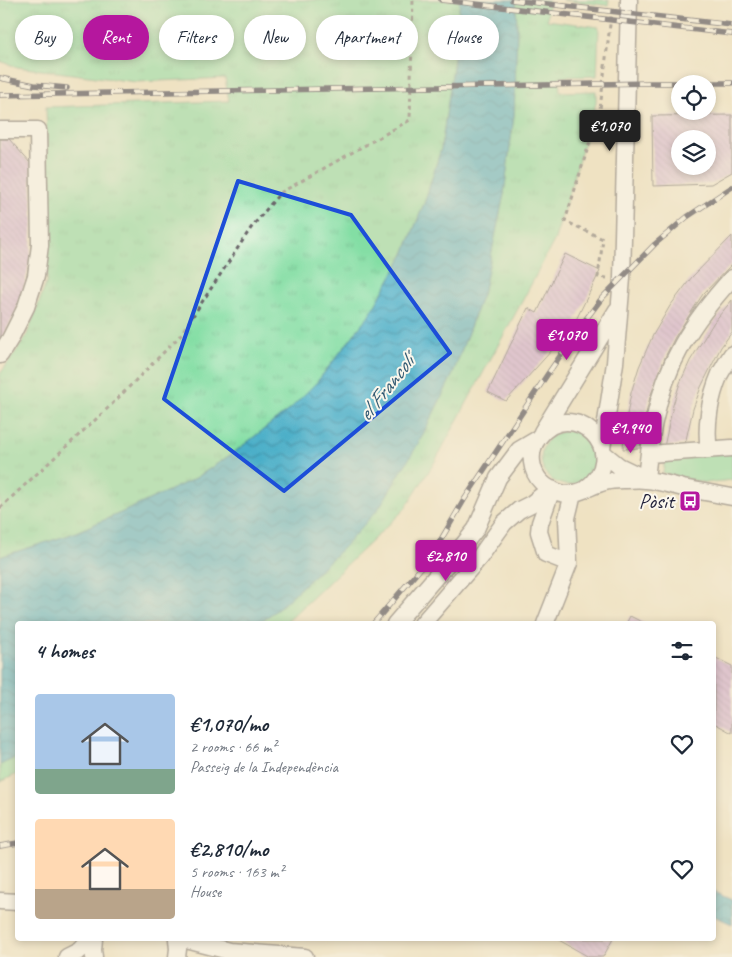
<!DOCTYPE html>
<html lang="en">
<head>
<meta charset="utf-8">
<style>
  body { margin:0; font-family:Caveat,sans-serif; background:#f6f6f7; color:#1f2937; height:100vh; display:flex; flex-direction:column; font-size:19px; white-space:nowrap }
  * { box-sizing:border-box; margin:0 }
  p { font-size:16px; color:#747a83 }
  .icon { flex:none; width:28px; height:28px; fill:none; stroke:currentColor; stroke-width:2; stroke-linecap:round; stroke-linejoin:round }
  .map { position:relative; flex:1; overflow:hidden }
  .side { position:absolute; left:15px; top:621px; width:701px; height:320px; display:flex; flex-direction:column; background:#fff; border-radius:5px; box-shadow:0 2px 8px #0003 }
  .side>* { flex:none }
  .banner { position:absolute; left:15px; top:15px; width:702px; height:45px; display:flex; gap:10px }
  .fabs { position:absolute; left:671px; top:75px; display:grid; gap:10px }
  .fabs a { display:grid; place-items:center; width:45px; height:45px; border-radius:50%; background:#fff; box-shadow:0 2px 8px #0003; font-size:25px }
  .price { position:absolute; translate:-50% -42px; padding:0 11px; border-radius:5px; background:#b5179e; color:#fff; font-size:16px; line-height:32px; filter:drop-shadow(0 1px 2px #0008) }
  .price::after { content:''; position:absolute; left:50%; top:30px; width:15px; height:11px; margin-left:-8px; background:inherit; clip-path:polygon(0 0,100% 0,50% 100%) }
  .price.selected { background:#222; color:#fff }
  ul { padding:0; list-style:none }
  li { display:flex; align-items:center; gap:15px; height:125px; padding:0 20px }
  li span { display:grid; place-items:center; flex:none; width:140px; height:100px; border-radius:5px; color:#555 }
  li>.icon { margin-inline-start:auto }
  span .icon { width:60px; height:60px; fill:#fffc; stroke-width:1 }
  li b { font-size:21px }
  h2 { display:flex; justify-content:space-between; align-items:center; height:60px; padding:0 20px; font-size:21px }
  .pill { padding:0 18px; border-radius:22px; background:#fff; box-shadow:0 2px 8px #0003; font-size:18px; line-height:45px }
  .pill.selected { background:#b5179e; color:#fff }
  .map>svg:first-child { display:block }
</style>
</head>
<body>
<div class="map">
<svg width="732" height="957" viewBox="0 0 732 957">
  <defs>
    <pattern id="grass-tufts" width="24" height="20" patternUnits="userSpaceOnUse" patternTransform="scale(1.25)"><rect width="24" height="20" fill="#83dea4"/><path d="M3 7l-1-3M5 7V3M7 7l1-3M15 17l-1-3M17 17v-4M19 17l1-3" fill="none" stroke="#71be8e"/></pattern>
    <pattern id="water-waves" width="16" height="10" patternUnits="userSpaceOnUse" patternTransform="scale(1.25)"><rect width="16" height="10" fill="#49aec8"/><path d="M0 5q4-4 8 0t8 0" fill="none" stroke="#3c8da4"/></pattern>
    <pattern id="building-back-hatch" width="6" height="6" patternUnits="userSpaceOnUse" patternTransform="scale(1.25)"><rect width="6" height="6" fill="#cda3da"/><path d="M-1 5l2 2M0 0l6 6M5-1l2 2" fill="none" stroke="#a684b2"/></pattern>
  </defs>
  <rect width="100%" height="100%" fill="#fbf7ec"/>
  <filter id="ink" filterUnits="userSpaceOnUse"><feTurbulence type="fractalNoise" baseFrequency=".02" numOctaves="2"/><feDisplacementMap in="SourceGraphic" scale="10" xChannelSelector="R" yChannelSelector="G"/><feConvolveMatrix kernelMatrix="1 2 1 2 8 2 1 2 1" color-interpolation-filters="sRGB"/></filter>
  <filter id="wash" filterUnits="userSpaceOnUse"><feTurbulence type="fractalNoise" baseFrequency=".0096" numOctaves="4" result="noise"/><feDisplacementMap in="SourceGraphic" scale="20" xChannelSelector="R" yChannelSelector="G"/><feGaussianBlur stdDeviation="1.12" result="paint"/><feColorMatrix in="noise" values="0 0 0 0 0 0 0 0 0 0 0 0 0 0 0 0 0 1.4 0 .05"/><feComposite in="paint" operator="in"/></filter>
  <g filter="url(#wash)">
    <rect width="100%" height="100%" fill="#efe2c2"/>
    <path fill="url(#grass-tufts)" stroke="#528070" d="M0,0H460L453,68L441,149L425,201L404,254L371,313L317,382L290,409L236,451L196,478L123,512L69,535L0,557V374L26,337L47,281L49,212L46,107L229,101L225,78L136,82L17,67L0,61Z
      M516,0H549L547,20L599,27L597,76L559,77L560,92L596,91V103L555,239L525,296L434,463L405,509L285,624H257L278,609L344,547L418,444L452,376L484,289L504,194L514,115L517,30Z
      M563,0H609L608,5H603Z
      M541 458a27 27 0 1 1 54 0a27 27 0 1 1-54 0Z
      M17,757V774L0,782V765Z"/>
    <path fill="#83dea4" stroke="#528070" d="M732,452V480L705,483L663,473L665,458Z"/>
    <path fill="url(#water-waves)" stroke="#366882" d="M460,0H516L517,30L514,115L504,194L484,289L452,376L418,444L379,508L344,547L278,609L257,624H18L17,757L0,765V557L69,535L123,512L196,478L236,451L290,409L317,382L371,313L404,254L425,201L441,149L453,68Z
      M714,892L732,900V924L714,916Z"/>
    <g id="blocks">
      <path fill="url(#building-back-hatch)" fill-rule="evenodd" d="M732,115V172L711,184L653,186L652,116ZM680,139H708V166H680Z
        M0,139H9L31,164L33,223L30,260L24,289L15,314L0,342Z
        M732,236V264L703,294L675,337L666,355L650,397L643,426L640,448L623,449L624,431L631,393L639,367L653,335L670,306L692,277Z
        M565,254L600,271L572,328L506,401L488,392L528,308L537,313Z
        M732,300V332L721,347L701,387L693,409L685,444L664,447L673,405L680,383L690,361L714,322Z
        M454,562L462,569L454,577L447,570Z
        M446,574L453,581L446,589L438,583Z
        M630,616L646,624H626Z
        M714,657L732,666V733L714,723Z
        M557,939H613L603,957H589Z"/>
    </g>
  </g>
  <g filter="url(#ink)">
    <use href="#blocks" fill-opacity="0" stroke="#6a656a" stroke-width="1"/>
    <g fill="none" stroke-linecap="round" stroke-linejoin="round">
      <g stroke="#6a656a" stroke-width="19">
        <path id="minor" d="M0,130H38L40,245L36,276L26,307L10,339L0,355
          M542,432L617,310
          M602,448L615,363L622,278L629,0
          M709,450C705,426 710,397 720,374C724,367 728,360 732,354
          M603,453L619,466L644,478
          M649,454L732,448
          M646,479C648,460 650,441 654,422C666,362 692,322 732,278
          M584,490C636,453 571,394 539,437C533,444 531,453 532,462C534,479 546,489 561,493C576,497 591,485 605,482C611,480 617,480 623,480C631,480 639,479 646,480C659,481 671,485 683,488C699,491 716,494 732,497
          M569,563L567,518L573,493
          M395,624L464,544L476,529L498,478L519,450L536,440
          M422,624L479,558L504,523L519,510L531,504L550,489
          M545,624L569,563L546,554L539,532L540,523L552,489
          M0,901L18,902
          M177,939L178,949L177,957
          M186,939L190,941L229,951L305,957
          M67,957L79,951L90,939
          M94,957L93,950L94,939"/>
      </g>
      <path stroke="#6a656a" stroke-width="3" stroke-dasharray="4 4" stroke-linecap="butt" d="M607,278L598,277L603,239L565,221L600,109L611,16
        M0,508L108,408L179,337L251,228L280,193L410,120L413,0"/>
      <use href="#minor" stroke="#fff" stroke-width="16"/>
      <g stroke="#22223b" stroke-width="5.5">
        <path id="rail" d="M441,0L732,34
          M512,0L732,25
          M0,78L34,85L67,88
          M0,95L651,83H732
          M373,624L432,555L464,500L547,375L580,327L602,298L655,244L687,217L732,187
          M0,846L18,843"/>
      </g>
      <use href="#rail" stroke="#fbf7ec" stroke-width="4" stroke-dasharray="11" stroke-linecap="butt"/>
    </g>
  </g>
  <path d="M0 0H732V957H0ZM238,181L351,215L450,353L284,491L164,399Z" fill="#efe2c2" fill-opacity=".55" fill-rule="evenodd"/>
  <path fill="none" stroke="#1d4ed8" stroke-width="4" stroke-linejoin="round" d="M238,181L351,215L450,353L284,491L164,399Z"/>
  <defs>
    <g id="bus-square" transform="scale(1.125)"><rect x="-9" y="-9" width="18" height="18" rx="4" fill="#b5179e" stroke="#fbf7ec"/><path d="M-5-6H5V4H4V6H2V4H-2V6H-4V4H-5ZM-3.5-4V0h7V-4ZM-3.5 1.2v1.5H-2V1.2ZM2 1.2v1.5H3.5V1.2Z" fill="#fff"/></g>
  </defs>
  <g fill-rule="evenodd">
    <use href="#bus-square" x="690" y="501"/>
  </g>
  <g text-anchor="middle" stroke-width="4" stroke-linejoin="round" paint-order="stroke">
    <g font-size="21" fill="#22223b" stroke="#fbf7ec" text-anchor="end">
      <text x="674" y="508">Pòsit</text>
    </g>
    <g font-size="22" font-style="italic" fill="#325a73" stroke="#fbf7ec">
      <text transform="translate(385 388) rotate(-52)" y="8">el Francolí</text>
    </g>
  </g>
</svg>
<div class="fabs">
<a><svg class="icon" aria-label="locate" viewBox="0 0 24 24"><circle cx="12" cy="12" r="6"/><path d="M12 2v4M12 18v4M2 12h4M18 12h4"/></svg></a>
<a><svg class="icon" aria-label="layers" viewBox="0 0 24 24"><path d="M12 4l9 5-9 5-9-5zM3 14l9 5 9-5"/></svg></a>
</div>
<b class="price selected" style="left:610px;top:152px">€1,070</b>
<b class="price" style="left:567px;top:361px">€1,070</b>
<b class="price" style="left:631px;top:454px">€1,940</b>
<b class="price" style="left:446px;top:582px">€2,810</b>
<div class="banner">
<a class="pill">Buy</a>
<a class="pill selected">Rent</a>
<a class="pill">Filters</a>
<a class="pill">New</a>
<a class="pill">Apartment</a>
<a class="pill">House</a>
</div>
<section class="side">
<h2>4 homes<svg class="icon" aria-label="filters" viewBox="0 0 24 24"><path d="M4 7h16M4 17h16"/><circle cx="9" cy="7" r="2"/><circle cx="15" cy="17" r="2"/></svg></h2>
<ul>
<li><span style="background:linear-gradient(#a9c7e8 75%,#7fa58c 0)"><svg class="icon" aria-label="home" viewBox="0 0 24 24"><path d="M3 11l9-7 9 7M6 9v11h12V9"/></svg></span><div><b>€1,070/mo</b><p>2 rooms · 66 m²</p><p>Passeig de la Independència</p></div><svg class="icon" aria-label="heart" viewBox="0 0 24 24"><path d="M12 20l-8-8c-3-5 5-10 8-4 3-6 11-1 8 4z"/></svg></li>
<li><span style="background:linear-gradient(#ffd9b3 70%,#b9a48a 0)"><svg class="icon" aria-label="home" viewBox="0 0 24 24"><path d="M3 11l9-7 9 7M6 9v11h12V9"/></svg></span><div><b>€2,810/mo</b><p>5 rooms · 163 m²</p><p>House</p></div><svg class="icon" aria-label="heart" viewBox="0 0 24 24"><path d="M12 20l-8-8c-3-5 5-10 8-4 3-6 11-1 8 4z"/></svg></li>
</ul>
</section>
</div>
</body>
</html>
